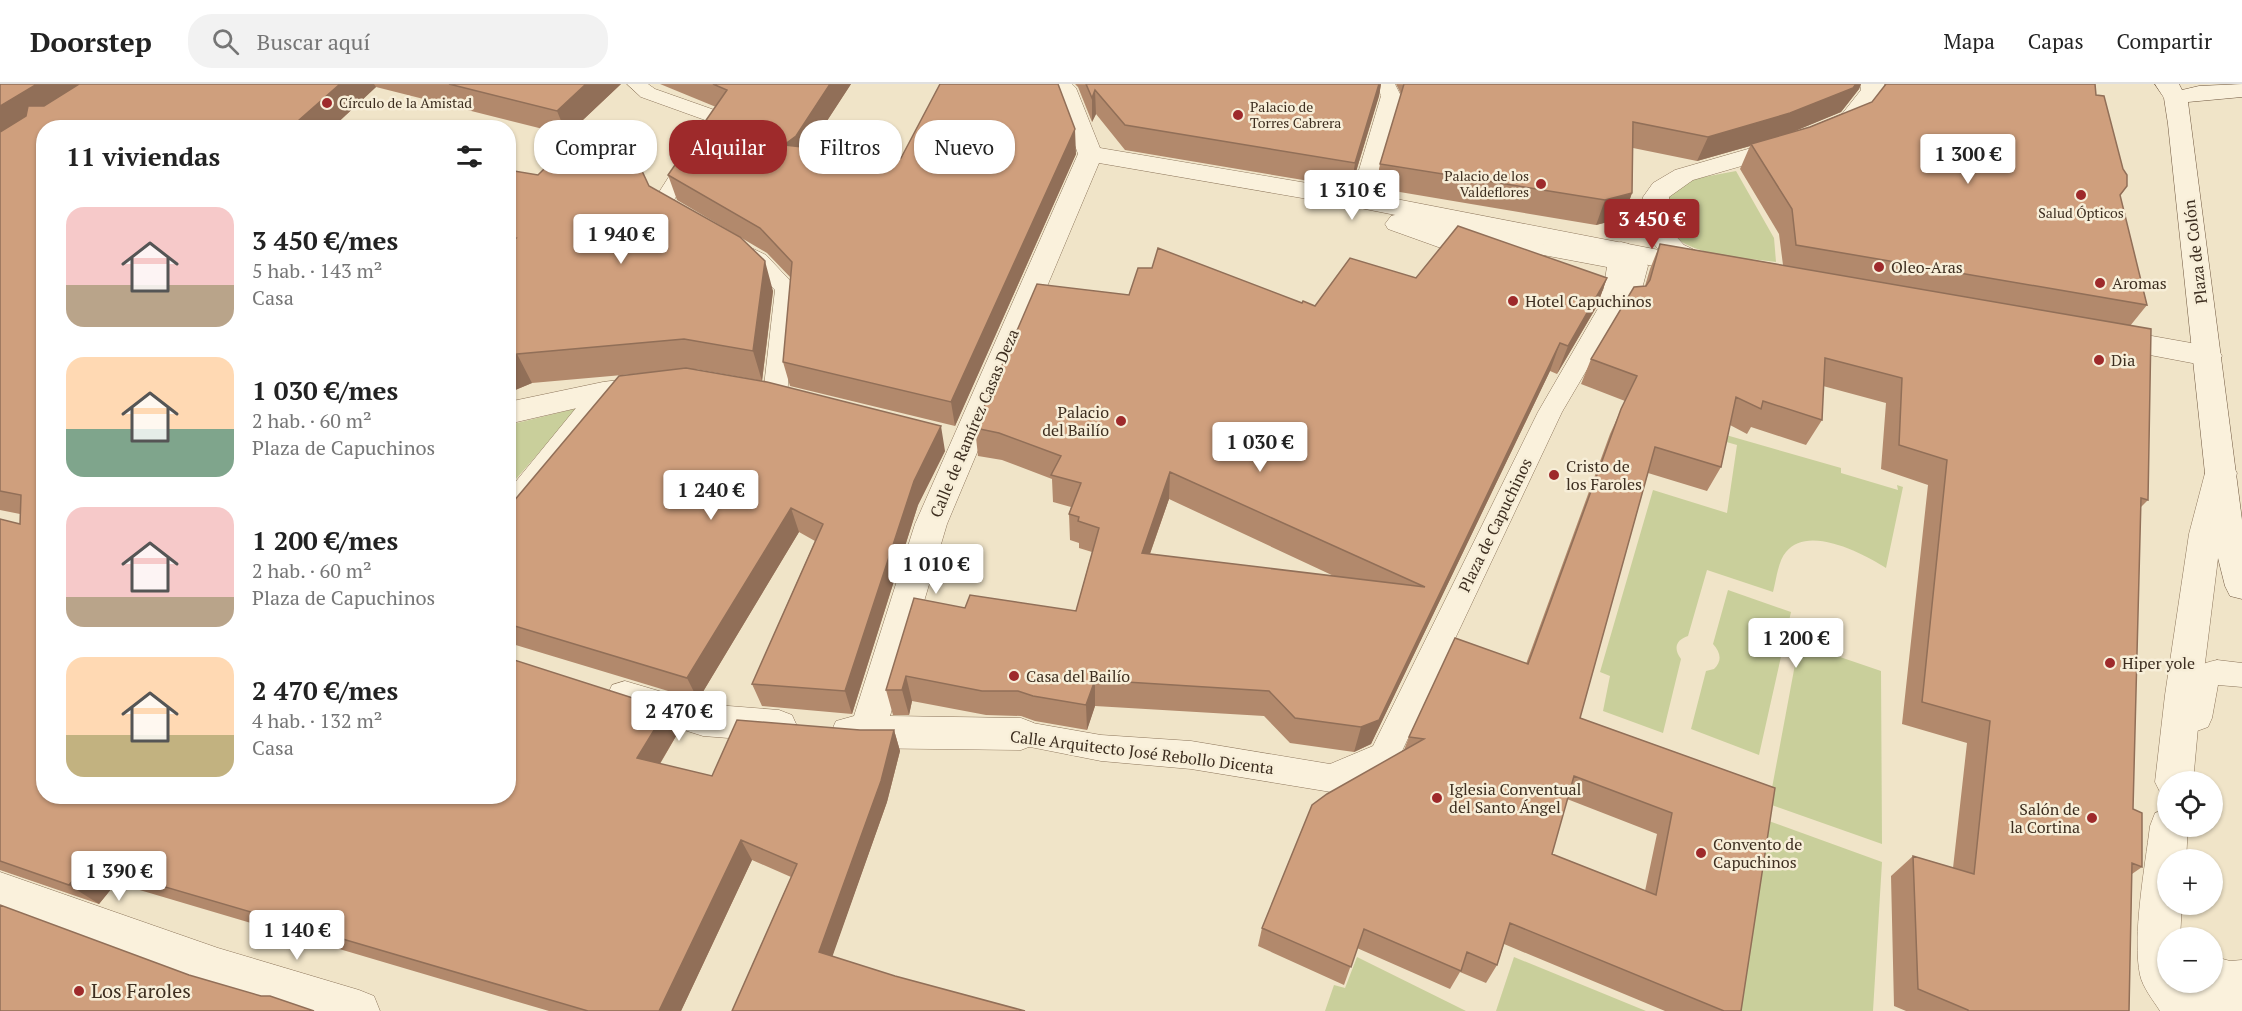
<!DOCTYPE html>
<html lang="es">
<head>
<meta charset="utf-8">
<style>
  body { margin:0; font-family:"PT Serif",serif; background:#f2f2f2; color:#222; height:100vh; display:flex; flex-direction:column; font-size:22px; white-space:nowrap }
  * { box-sizing:border-box; margin:0 }
  p { font-size:20px; color:#767676 }
  .icon { flex:none; width:33px; height:33px; fill:none; stroke:currentColor; stroke-width:2; stroke-linecap:round; stroke-linejoin:round }
  .map { position:relative; flex:1; overflow:hidden }
  .details { position:absolute; left:36px; top:36px; width:480px; height:684px; display:flex; flex-direction:column; background:#fff; border-radius:24px; box-shadow:0 2px 4px #0004 }
  .details>* { flex:none }
  .banner { position:absolute; left:534px; top:36px; width:570px; height:54px; display:flex; gap:12px }
  .tools { position:absolute; left:2157px; top:687px; display:grid; gap:12px }
  .tools a { display:grid; place-items:center; width:66px; height:66px; border-radius:50%; background:#fff; box-shadow:0 2px 4px #0004; font-size:30px }
  .price { position:absolute; translate:-50% -51px; padding:0 14px; border-radius:6px; background:#fff; color:#222; font-size:20px; line-height:39px; filter:drop-shadow(0 2px 3px #0008) }
  .price::after { content:''; position:absolute; left:50%; top:36px; width:18px; height:14px; margin-left:-9px; background:inherit; clip-path:polygon(0 0,100% 0,50% 100%) }
  .price.selected { background:#9e2a2b; color:#fff }
  ul { padding:0; list-style:none }
  li { display:flex; align-items:center; gap:18px; height:150px; padding:0 30px }
  li span { display:grid; place-items:center; flex:none; width:168px; height:120px; border-radius:18px; color:#555 }
  li>.icon { margin-inline-start:auto }
  span .icon { width:72px; height:72px; fill:#fffc; stroke-width:1 }
  li b { font-size:26px }
  h2 { display:flex; justify-content:space-between; align-items:center; height:72px; padding:0 30px; font-size:26px }
  .pill { padding:0 21px; border-radius:24px; background:#fff; box-shadow:0 2px 4px #0004; font-size:21px; line-height:54px }
  .pill.selected { background:#9e2a2b; color:#fff }
  header { display:flex; align-items:center; gap:36px; box-sizing:border-box; height:84px; padding:0 30px; background:#fff; border-bottom:2px solid #e0e0e0 }
  header strong { font-size:28px }
  nav { display:flex; gap:33px; margin-inline-start:auto; font-size:21px }
  .search { width:420px; height:54px; background:#f2f2f2; display:flex; align-items:center; gap:15px; box-sizing:border-box; padding:0 21px; border-radius:24px; color:#767676; font-size:22px }
  .map>svg:first-child { display:block }
</style>
</head>
<body>
<header>
<strong>Doorstep</strong>
<div class="search"><svg class="icon" aria-label="search" viewBox="0 0 24 24"><circle cx="10" cy="10" r="6"/><path d="M15 15l6 6"/></svg>Buscar aquí</div>
<nav><a>Mapa</a><a>Capas</a><a>Compartir</a></nav>
</header>
<div class="map">
<svg width="2242" height="927" viewBox="0 0 2242 927">
  <rect width="100%" height="100%" fill="#f0e4c8"/>
  <path fill="#c9cf9b" d="M1736,87L1774,154L1776,178C1748,174 1680,173 1668,142C1665,135 1668,122 1667,114L1688,96Z
    M578,324L509,403V341Z
    M1726,351L1841,384V389L1898,406L1897,401L1903,403L1886,484C1864,470 1808,440 1786,468C1778,477 1776,497 1773,508L1707,486L1688,552C1676,556 1673,564 1681,575L1663,649L1603,627L1610,592L1600,588L1653,406L1727,429L1737,361L1723,357Z
    M1728,506L1791,528L1759,671L1691,645L1706,587L1714,585C1723,576 1720,568 1713,560Z
    M1799,559L1881,587L1882,760L1769,720Z
    M1766,736L1882,778L1873,927H1739Z
    M1357,873L1466,927H1325L1334,901L1345,904Z
    M1514,873L1646,927H1496Z"/>
  <g fill="none" stroke-linecap="round" stroke-linejoin="round">
    <g stroke="#8d765c" stroke-width="1">
      <path id="pedestrian" d="M627,0H648L655,5L723,29L726,33L674,116C678,125 690,127 696,135L693,140C676,144 659,131 654,116L705,36L641,13Z
        M1377,0H1395L1401,12L1370,116L1367,120L1360,122L1353,120L1350,116L1381,12Z
        M1399,130L1609,170L1613,160L1621,158L1629,160L1632,165L1631,174L1645,177L1648,182L1638,220L1635,225L1622,226L1562,328L1395,682L1331,708L1191,685L1101,677L1010,659L1006,650L1010,641L1021,637L1101,651L1191,657L1330,680L1373,662L1538,328L1600,221L1388,145L1385,140L1391,132ZM1458,155L1607,183L1603,207Z
        M737,157L766,171L797,204L787,311L784,317L775,320L766,317L763,311L775,206L750,181L729,169L726,164L729,159Z
        M603,300L612,302L615,308L612,314L517,433L508,436V407L594,302Z
        M2217,576L2242,579V603L2218,601L2212,634L2208,643L2197,647L2186,643C2179,628 2183,600 2194,586C2199,580 2209,578 2217,576Z
        M2212,872L2230,877L2242,876V910L2230,911L2200,901L2199,898H2212Z"/>
    </g>
    <g stroke="#8d765c" stroke-width="1">
      <path id="minor" d="M1047,0H1072L1076,4L1100,64L1360,108L1659,166L1644,148L1642,134L1643,113L1653,99L1675,86L1779,56L1842,30L1861,6L1860,0H1884L1885,7L1858,40L1797,66L1693,96L1669,113L1670,146L1684,161L1703,170L1712,182L1709,188L1699,191L1360,124L1099,79L947,440L890,632L1021,634L1034,639L1040,650L1034,661L1021,666L849,664L836,659L831,648L836,637L854,632L915,440L1078,70L1057,11Z
        M2107,244L2208,262L2218,265L2222,272L2218,279L2208,282L2097,261L2093,254L2097,247Z
        M651,292L661,295L666,302L661,309L603,318L508,340V318L603,298Z
        M2221,377L2232,381L2237,389L2221,450L2201,611L2193,698H2168V713L2161,710L2155,698L2165,611L2189,450L2205,389L2210,381Z
        M625,597L703,620L779,626L792,631L797,642L792,653L779,658L703,652L612,623L607,612L612,601Z
        M2168,725V742H2188L2186,776H2168V820H2182L2180,854H2168V898H2192L2194,902L2218,903L2242,892V927H2160C2153,916 2143,904 2140,891C2132,852 2145,783 2150,742L2155,729Z
        M0,788L218,864L359,906L374,912L380,927H288L218,906L0,826Z"/>
    </g>
    <g stroke="#6f573f" stroke-width="1">
      <path id="secondary" d="M2155,0H2179L2182,6L2199,2L2242,0V13L2188,18L2242,436V515L2230,512L2225,502L2211,446L2168,40L2164,14Z"/>
    </g>
    <use href="#pedestrian" fill="#faf1dc" fill-rule="evenodd"/>
    <use href="#minor" fill="#faf1dc" fill-rule="evenodd"/>
    <use href="#secondary" fill="#faf1dc" fill-rule="evenodd"/>
  </g>
  <path fill="#b2896c" fill-rule="evenodd" d="M0,0H621L567,51L376,3L332,44H44V712L679,647L660,680L712,692L860,646H894L900,667L887,718L832,872L732,927L791,793L752,776L681,927H549L116,799L99,820L0,786V435L20,440V430L0,426Z
    M660,0H851L809,64L901,74L1076,70L955,342L790,302L783,278L791,194L767,169L677,116L668,91L716,23Z
    M1075,0H1381L1379,12L1351,104L1125,66L1096,30L1092,38L1078,3Z
    M1396,0H1861L1859,5L1841,28L1790,49L1810,43L1872,18L1885,2V0H2095L2096,11L2127,102L2120,112L2147,221L2130,242L2148,416L2140,424L2133,725L2142,783L2132,790L2129,927H1906L1894,922L1891,792L1913,772L1953,784L1967,659L1902,640L1928,401L1881,385L1886,319L1823,302L1822,336L1806,361L1751,343L1747,350L1730,341L1721,383L1707,407L1648,389L1580,634L1775,704L1741,927H1665L1504,860L1497,881L1486,899L1460,888L1450,905L1357,864L1344,901L1258,862L1262,844L1404,666L1409,653L1526,580L1610,350L1625,317L1581,300L1591,275L1645,202L1650,185L1660,160L1783,181L1779,150L1740,85L1750,62L1697,77L1633,64L1632,109L1623,134L1596,141L1376,104L1380,80L1401,10ZM1567,715L1657,750L1645,807L1552,770Z
    M508,86L538,91L649,102L773,207L762,297L695,285H690L945,367L918,421L852,630L762,622L752,600L815,457L799,448L698,616L509,559L508,424L645,289L532,299L508,309Z
    M1416,194H1607L1597,222L1557,290L1550,287L1371,660L1354,668L1290,659L1264,632L1095,622L1087,646L1035,637L1021,632L986,631L912,617L909,631H893L886,606L965,524L1076,527L1092,468L1079,464V459L1070,456L1069,430L1071,423L1053,418L1052,395L1002,376L978,372L975,344L1129,211L1302,219L1315,222ZM1169,415L1336,493L1150,470Z"/>
  <path fill="#916f58" d="M37,0H95L0,58V22Z
    M340,0H374L376,3L332,44H290Z
    M586,0H621L567,51L557,27Z
    M830,0H851L801,77L784,61Z
    M1379,0H1381L1379,12L1351,104L1355,79Z
    M1856,0H1861L1859,5L1841,28L1778,54L1751,60L1750,62L1697,77L1708,53Z
    M1095,6L1096,30L1092,38V14Z
    M1075,45L1076,70L955,342L951,318Z
    M1632,109L1623,134L1596,141L1605,116Z
    M765,177L773,207L762,297L753,267Z
    M1607,194L1597,222L1557,290L1568,262Z
    M1560,259L1550,287L1371,660L1354,668L1361,643Z
    M517,270L532,299L508,309V274Z
    M941,342L945,367L918,421L852,630L845,607L914,397Z
    M1170,388L1169,415L1141,495L1142,469Z
    M791,424L799,448L698,616L687,594Z
    M906,592L912,617L909,631L902,606Z
    M1095,596V622L1087,646L1086,621Z
    M667,625L679,647L650,696L637,674Z
    M894,646L900,667L887,718L828,885L819,868Z
    M741,756L752,776L681,927H659Z
    M87,780L116,799L99,820L69,801Z"/>
  <path fill="#cf9f7d" stroke="#916f58" stroke-width="1.5" fill-rule="evenodd" d="M0,0H37L0,22Z
    M79,0H340L290,44H44V712H508V574L667,625L637,674L712,692L737,636L860,646H894L881,697L819,868L895,892L1025,927H732L797,780L741,756L659,927H588L87,780L69,801L0,777V435L20,440L21,411L0,407V48L26,32L28,22H44Z
    M449,0H586L557,27Z
    M713,0H830L796,52L784,61L901,74L940,0H1058L1075,45L951,318L783,278L792,178L760,144L668,91L727,6Z
    M1086,0H1379L1355,79L1125,41L1095,6L1092,14Z
    M1404,0H1856L1853,4L1790,29L1708,53L1633,38L1632,109L1605,116L1380,80Z
    M1886,0H2095L2096,11L2104,12L2123,85L2127,91V102L2120,111L2147,221L1796,161L1792,125L1751,60L1810,43L1872,18Z
    M554,75L642,87L649,102L740,153L765,177L753,267L684,255L517,270L508,274V160L516,154L508,152V86L538,91Z
    M1458,142L1607,194L1568,262L1560,259L1379,636L1361,643L1295,634L1269,607L1095,596L1086,621L1033,612L1018,607H982L906,592L902,606H886L914,514L965,524L970,511L1076,527L1099,444L1078,437L1079,433L1069,430L1081,399L1051,391L1061,372L999,349L975,344L1037,200L1129,211L1138,184H1152L1158,164L1302,219L1303,217L1315,222L1350,174L1416,194ZM1170,388L1425,503L1142,469Z
    M1660,160L2151,245L2148,416L2141,414L2133,725L2142,729V783L2132,779L2129,927H1968V926L1918,905L1913,772L1974,790L1990,637L1922,618L1947,376L1899,361L1902,294L1825,274L1822,336L1763,317L1761,325L1736,313L1721,383L1655,363L1580,634L1775,704L1741,927H1724L1510,839L1497,881L1467,868L1461,887L1364,845L1351,883L1262,844L1312,721L1327,710L1424,655L1409,653L1455,554L1528,580L1621,325L1637,292L1591,275L1634,203L1646,202L1650,196ZM1574,692L1672,729L1656,811L1552,770Z
    M686,284L767,298L941,342L914,397L845,607L752,600L823,440L791,424L687,594L508,540V424L619,292Z
    M0,821L189,891L261,912H270L314,927H0Z"/>
  <g fill="#9e2a2b" stroke="#f7eed8" stroke-width="2">
    <circle cx="327" cy="19" r="6"/>
    <circle cx="1238" cy="31" r="6"/>
    <circle cx="1541" cy="100" r="6"/>
    <circle cx="2081" cy="111" r="6"/>
    <circle cx="1879" cy="183" r="6"/>
    <circle cx="2100" cy="199" r="6"/>
    <circle cx="1513" cy="217" r="6"/>
    <circle cx="2099" cy="276" r="6"/>
    <circle cx="1121" cy="337" r="6"/>
    <circle cx="1554" cy="391" r="6"/>
    <circle cx="2110" cy="579" r="6"/>
    <circle cx="1014" cy="592" r="6"/>
    <circle cx="1437" cy="714" r="6"/>
    <circle cx="2092" cy="734" r="6"/>
    <circle cx="1701" cy="769" r="6"/>
    <circle cx="79" cy="907" r="6"/>
  </g>
  <g text-anchor="middle" stroke-width="5" stroke-linejoin="round" paint-order="stroke">
    <g font-size="14" fill="#3d2e20" stroke="#f7eed8" text-anchor="start">
      <text x="339" y="24">Círculo de la Amistad</text>
      <text x="1250" y="28">Palacio de<tspan x="1250" dy="16">Torres Cabrera</tspan></text>
      <text x="1529" y="97" text-anchor="end">Palacio de los<tspan x="1529" dy="16">Valdeflores</tspan></text>
      <text x="2081" y="134" text-anchor="middle">Salud Ópticos</text>
    </g>
    <g font-size="16" fill="#3d2e20" stroke="#f7eed8">
      <text transform="translate(2195 168) rotate(-97)" y="6">Plaza de Colón</text>
      <text transform="translate(974 339) rotate(-67)" y="6">Calle de Ramírez Casas Deza</text>
      <text transform="translate(1495 441) rotate(-64)" y="6">Plaza de Capuchinos</text>
      <text transform="translate(1142 668) rotate(7)" y="6">Calle Arquitecto José Rebollo Dicenta</text>
    </g>
    <g font-size="16" fill="#3d2e20" stroke="#f7eed8" text-anchor="start">
      <text x="1891" y="189">Oleo-Aras</text>
      <text x="2112" y="205">Aromas</text>
      <text x="1525" y="223">Hotel Capuchinos</text>
      <text x="2111" y="282">Dia</text>
      <text x="1109" y="334" text-anchor="end">Palacio<tspan x="1109" dy="18">del Bailío</tspan></text>
      <text x="1566" y="388">Cristo de<tspan x="1566" dy="18">los Faroles</tspan></text>
      <text x="2122" y="585">Hiper yole</text>
      <text x="1026" y="598">Casa del Bailío</text>
      <text x="1449" y="711">Iglesia Conventual<tspan x="1449" dy="18">del Santo Ángel</tspan></text>
      <text x="2080" y="731" text-anchor="end">Salón de<tspan x="2080" dy="18">la Cortina</tspan></text>
      <text x="1713" y="766">Convento de<tspan x="1713" dy="18">Capuchinos</tspan></text>
    </g>
    <g font-size="20" fill="#3d2e20" stroke="#f7eed8" text-anchor="start">
      <text x="91" y="914">Los Faroles</text>
    </g>
  </g>
</svg>
<div class="tools">
<a><svg class="icon" aria-label="locate" viewBox="0 0 24 24"><circle cx="12" cy="12" r="6"/><path d="M12 2v4M12 18v4M2 12h4M18 12h4"/></svg></a>
<a>+</a>
<a>−</a>
</div>
<b class="price" style="left:1968px;top:101px">1 300 €</b>
<b class="price" style="left:1352px;top:137px">1 310 €</b>
<b class="price selected" style="left:1652px;top:166px">3 450 €</b>
<b class="price" style="left:621px;top:181px">1 940 €</b>
<b class="price" style="left:1260px;top:389px">1 030 €</b>
<b class="price" style="left:711px;top:437px">1 240 €</b>
<b class="price" style="left:936px;top:511px">1 010 €</b>
<b class="price" style="left:1796px;top:585px">1 200 €</b>
<b class="price" style="left:679px;top:658px">2 470 €</b>
<b class="price" style="left:119px;top:818px">1 390 €</b>
<b class="price" style="left:297px;top:877px">1 140 €</b>
<div class="banner">
<a class="pill">Comprar</a>
<a class="pill selected">Alquilar</a>
<a class="pill">Filtros</a>
<a class="pill">Nuevo</a>
</div>
<section class="details">
<h2>11 viviendas<svg class="icon" aria-label="filters" viewBox="0 0 24 24"><path d="M4 7h16M4 17h16"/><circle cx="9" cy="7" r="2"/><circle cx="15" cy="17" r="2"/></svg></h2>
<ul>
<li><span style="background:linear-gradient(#f6c9c9 65%,#b9a48a 0)"><svg class="icon" aria-label="home" viewBox="0 0 24 24"><path d="M3 11l9-7 9 7M6 9v11h12V9"/></svg></span><div><b>3 450 €/mes</b><p>5 hab. · 143 m²</p><p>Casa</p></div></li>
<li><span style="background:linear-gradient(#ffd9b3 60%,#7fa58c 0)"><svg class="icon" aria-label="home" viewBox="0 0 24 24"><path d="M3 11l9-7 9 7M6 9v11h12V9"/></svg></span><div><b>1 030 €/mes</b><p>2 hab. · 60 m²</p><p>Plaza de Capuchinos</p></div></li>
<li><span style="background:linear-gradient(#f6c9c9 75%,#b9a48a 0)"><svg class="icon" aria-label="home" viewBox="0 0 24 24"><path d="M3 11l9-7 9 7M6 9v11h12V9"/></svg></span><div><b>1 200 €/mes</b><p>2 hab. · 60 m²</p><p>Plaza de Capuchinos</p></div></li>
<li><span style="background:linear-gradient(#ffd9b3 65%,#c2b280 0)"><svg class="icon" aria-label="home" viewBox="0 0 24 24"><path d="M3 11l9-7 9 7M6 9v11h12V9"/></svg></span><div><b>2 470 €/mes</b><p>4 hab. · 132 m²</p><p>Casa</p></div></li>
</ul>
</section>
</div>
</body>
</html>
